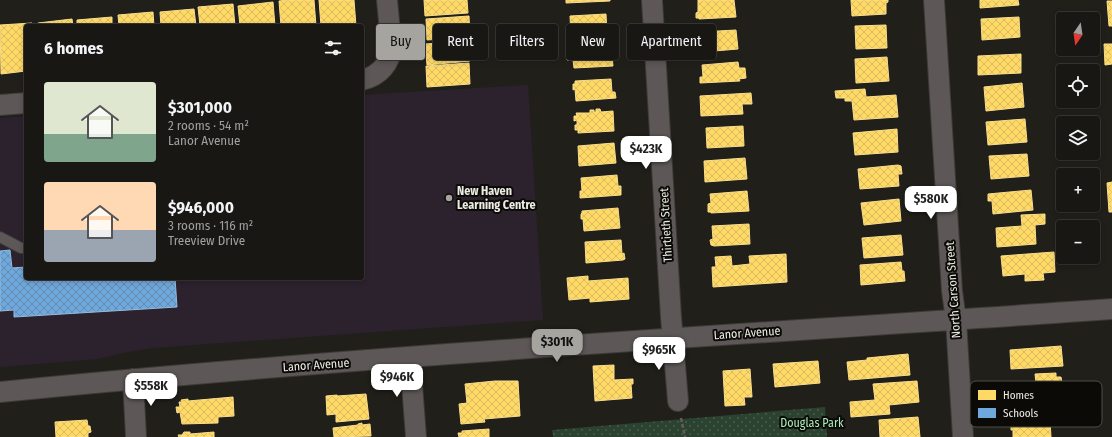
<!DOCTYPE html>
<html lang="en">
<head>
<meta charset="utf-8">
<style>
  body { margin:0; font-family:"Fira Sans Condensed",sans-serif; background:#252422; color:#f1f3f6; height:100vh; display:flex; flex-direction:column; font-size:15px; white-space:nowrap }
  * { box-sizing:border-box; margin:0 }
  p { font-size:13px; color:#9f9fa0 }
  .icon { flex:none; width:22px; height:22px; fill:none; stroke:currentColor; stroke-width:2; stroke-linecap:round; stroke-linejoin:round }
  .map { position:relative; flex:1; overflow:hidden }
  .side { position:absolute; left:24px; top:24px; width:340px; height:256px; display:flex; flex-direction:column; background:#181714; border-radius:4px; box-shadow:0 2px 6px #0003,0 0 0 1px #363634 }
  .side>* { flex:none }
  .top-card { position:absolute; left:376px; top:24px; width:380px; height:36px; display:flex; gap:8px }
  .needle { width:26px; rotate:193deg }
  .tools { position:absolute; left:1056px; top:12px; display:grid; gap:8px }
  .tools a { display:grid; place-items:center; width:44px; height:44px; border-radius:4px; background:#181714; box-shadow:0 2px 6px #0003,0 0 0 1px #363634; font-size:20px }
  .price { position:absolute; translate:-50% -34px; padding:0 9px; border-radius:8px; background:#fff; color:#222; font-size:13px; line-height:26px; filter:drop-shadow(0 1px 2px #0008) }
  .price::after { content:''; position:absolute; left:50%; top:24px; width:12px; height:9px; margin-left:-6px; background:inherit; clip-path:polygon(0 0,100% 0,50% 100%) }
  .price.selected { background:#a5a49e; color:#111 }
  ul { padding:0; list-style:none }
  li { display:flex; align-items:center; gap:12px; height:100px; padding:0 20px }
  li span { display:grid; place-items:center; flex:none; width:112px; height:80px; border-radius:4px; color:#555 }
  li>.icon { margin-inline-start:auto }
  span .icon { width:48px; height:48px; fill:#fffc; stroke-width:1 }
  li b { font-size:17px }
  h2 { display:flex; justify-content:space-between; align-items:center; height:48px; padding:0 20px; font-size:17px }
  .chip { padding:0 14px; border-radius:4px; background:#181714; box-shadow:0 2px 6px #0003,0 0 0 1px #363634; font-size:14px; line-height:36px }
  .chip.selected { background:#a5a49e; color:#111 }
  .map>svg:first-child { display:block }
</style>
</head>
<body>
<div class="map">
<svg width="1112" height="437" viewBox="0 0 1112 437">
  <defs>
    <pattern id="grass-dots" width="8" height="8" patternUnits="userSpaceOnUse"><rect width="8" height="8" fill="#2b4230"/><path d="M2 2h.1M6 6h.1" fill="none" stroke="#4a5d4e" stroke-width="1.8" stroke-linecap="round"/></pattern>
    <pattern id="homes-cross-hatch" width="8" height="8" patternUnits="userSpaceOnUse"><rect width="8" height="8" fill="#ffd966"/><path d="M0 0l8 8M0 8l8-8" fill="none" stroke="#dabc5f"/></pattern>
    <pattern id="schools-cross-hatch" width="8" height="8" patternUnits="userSpaceOnUse"><rect width="8" height="8" fill="#6fa8dc"/><path d="M0 0l8 8M0 8l8-8" fill="none" stroke="#638baf"/></pattern>
  </defs>
  <rect width="100%" height="100%" fill="#201f1a"/>
  <path fill="#2c222e" d="M528,85L543,320L152,348L123,353L97,359L0,367V118L26,116V278H362V95Z"/>
  <path fill="url(#grass-dots)" d="M825,407L827,437H553L552,430Z"/>
  <path fill="url(#homes-cross-hatch)" stroke="#fade8c" d="M287,0H314L316,26H281L279,1Z
    M319,0H354L356,26H321Z
    M424,0H467L468,13L425,16Z
    M566,0H610V1L566,3Z
    M698,0H734L736,17L699,19V18H696V13L698,12Z
    M851,0H888V2L886,3V14L852,16Z
    M980,0H1018L1019,5L980,8Z
    M1107,1H1112V26H1109Z
    M273,2L275,26H240L238,6Z
    M233,4L235,26H200L198,7Z
    M194,9L196,26H161L160,12Z
    M153,12L154,26H119L118,15Z
    M606,14L607,35L571,37L570,16Z
    M469,16L470,37L427,40L426,19Z
    M112,17V26H77V20Z
    M1019,17L1020,37L982,40L981,19Z
    M72,19L73,26H38V23Z
    M32,23V26H26V71L1,74L0,25Z
    M886,25L887,48L856,49L855,26Z
    M736,30L738,49L702,52V50L698,51L697,34H700V32Z
    M469,41L470,61L427,65L425,44Z
    M1104,44H1112V64L1105,65Z
    M608,47L609,57L612,56L613,66L574,68L573,60H567L566,50Z
    M1021,54V73L978,75V56Z
    M887,57L889,81L856,83L855,59Z
    M738,62L739,68H745L746,78L739,79L740,81L700,83V77H703L702,65Z
    M469,63L470,84L427,87L426,66Z
    M611,79L612,92H615L616,98L576,101L575,89L573,90V84H575V81Z
    M1022,83L1024,107L986,111L984,87Z
    M865,89L866,97L896,95L898,117L854,120L852,101H845V98H836L835,91Z
    M751,93L752,104H742L743,114L701,116L700,96Z
    M596,109H600L601,112L613,111L614,131L578,133V130H575V125H577V120L574,121V116H577L576,113H590V110H594V112H596Z
    M1025,119L1027,142L988,145L986,122Z
    M743,126L744,146L707,148L706,128Z
    M897,129L898,152L855,155L853,133Z
    M614,143L616,163L579,166L578,146Z
    M1027,154L1029,176L991,179L989,156Z
    M745,158L747,179L705,182L704,161Z
    M898,165L901,166L902,174H898L899,186L860,189L858,169Z
    M617,175L618,186H621V195L580,198V191H582L581,178Z
    M1112,182V212H1109L1107,183Z
    M1031,190L1033,210L993,214L992,201H988V194Z
    M747,191L749,211L711,213V212H708V204L711,203L710,194Z
    M899,199L901,221L864,225L861,203Z
    M618,208L620,228L584,231L583,219H581V214L582,213V211Z
    M1045,214V224L1035,225L1036,244L997,247L996,228L1022,226L1021,215Z
    M749,224L750,244L714,246L711,245L710,240L713,239L712,226Z
    M901,235L903,255L864,258L862,238Z
    M621,240L622,254L624,253L625,259L623,260L586,263L585,242Z
    M1054,252L1055,272L1043,273L1044,280L1025,281V274L1003,276L1001,256Z
    M786,254L787,282L713,287L712,267H716L715,257L731,256L732,266L750,264L749,256Z
    M901,262L902,271H904L905,281L861,285L860,265Z
    M588,276V281L628,278L629,299L590,302V298L569,300L567,278Z
    M1061,346L1063,366L1011,369L1010,350Z
    M908,354L910,375L849,380L847,362L867,360V358Z
    M818,361L820,383L775,387L773,364Z
    M614,365V380L633,379V384H631L632,398L595,401L593,366Z
    M750,369L752,397H744L745,405L725,406L723,371Z
    M1056,373V377H1061L1062,383L1050,385L1052,404L1007,407L1006,386L1036,383L1035,374Z
    M495,381H518L520,416L484,419L485,422L461,424L459,404L467,403L465,384Z
    M917,381L919,402L889,405L890,414L851,417L850,402L875,400L873,384Z
    M366,394L369,419L336,422V414L327,415L326,396L337,395V396Z
    M233,397L234,416L218,417V423L182,424L180,412L177,413L176,407H180L179,402H182L181,400L188,399V401Z
    M1063,407L1064,420L1050,421L1051,437H1013V430H1011V421L1037,419L1036,408Z
    M918,417L920,437H880L879,420Z
    M87,420L88,426H90L91,432L88,433V437H56L55,422Z
    M362,423V425L370,424L371,436L334,437L333,428L358,425V424Z
    M489,429V437H459L458,433H462V431Z
    M184,432H190V434L214,432V437H179L178,435H182Z"/>
  <path fill="url(#schools-cross-hatch)" stroke="#95bcdf" d="M10,250L12,268L26,267V278H175L177,307L14,317V310L0,311V251Z"/>
  <g fill="none" stroke-linecap="round" stroke-linejoin="round">
    <g stroke="#3c3b37" stroke-width="12">
      <path id="lane" d="M0,237L21,248H26"/>
    </g>
    <g stroke="#3c3b37" stroke-width="22">
      <path id="street" d="M652,0L671,317L678,401
        M934,0L952,291L956,320L963,437
        M362,80C379,76 392,63 391,44C391,40 390,36 390,32C389,21 388,11 387,0
        M0,105L26,103
        M410,358L416,437
        M133,379L136,437
        M0,392C370,355 741,335 1112,309"/>
    </g>
    <path stroke="#615d5b" stroke-width="2.5" stroke-dasharray="4 2" stroke-linecap="butt" d="M681,418L685,437"/>
    <use href="#lane" stroke="#5d5757" stroke-width="10"/>
    <use href="#street" stroke="#5d5757" stroke-width="20"/>
  </g>
  <circle fill="#a5a49e" stroke="#0b0a06" stroke-width="1.5" cx="449" cy="198" r="4"/>
  <g text-anchor="middle" stroke-width="4" stroke-linejoin="round" paint-order="stroke">
    <g font-size="12" font-weight="bold" fill="#edebe5" stroke="#0b0a06" text-anchor="start">
      <text x="457" y="195">New Haven<tspan x="457" dy="14">Learning Centre</tspan></text>
    </g>
    <g font-size="12" fill="#edebe5" stroke="#0b0a06">
      <text transform="translate(666 225) rotate(-93)" y="4">Thirtieth Street</text>
      <text transform="translate(953 290) rotate(-94)" y="4">North Carson Street</text>
      <text transform="translate(747 333) rotate(-4)" y="4">Lanor Avenue</text>
      <text transform="translate(316 365) rotate(-4)" y="4">Lanor Avenue</text>
    </g>
    <g font-size="12" fill="#abeabb" stroke="#0b0a06">
      <text x="812" y="427">Douglas Park</text>
    </g>
  </g>
  <rect x="970" y="381" width="132" height="46" rx="6" fill="#0b0a06" stroke="#4f4e49" stroke-width="1"/>
  <rect x="978" y="390" width="18" height="10" fill="#ffd966"/>
  <rect x="978" y="408" width="18" height="10" fill="#6fa8dc"/>
  <g font-size="11" fill="#edebe5">
    <text x="1003" y="399">Homes</text>
    <text x="1003" y="417">Schools</text>
  </g>
</svg>
<div class="tools">
<a><svg class="needle" viewBox="-14 -14 28 28"><path d="M0-13l5 13h-10z" fill="#e53935"/><path d="M0 13l5-13h-10z" fill="#9f9fa0"/></svg></a>
<a><svg class="icon" aria-label="locate" viewBox="0 0 24 24"><circle cx="12" cy="12" r="6"/><path d="M12 2v4M12 18v4M2 12h4M18 12h4"/></svg></a>
<a><svg class="icon" aria-label="layers" viewBox="0 0 24 24"><path d="M12 4l9 5-9 5-9-5zM3 14l9 5 9-5"/></svg></a>
<a>+</a>
<a>−</a>
</div>
<b class="price" style="left:646px;top:170px">$423K</b>
<b class="price" style="left:931px;top:220px">$580K</b>
<b class="price selected" style="left:557px;top:363px">$301K</b>
<b class="price" style="left:659px;top:371px">$965K</b>
<b class="price" style="left:397px;top:398px">$946K</b>
<b class="price" style="left:151px;top:407px">$558K</b>
<div class="top-card">
<a class="chip selected">Buy</a>
<a class="chip">Rent</a>
<a class="chip">Filters</a>
<a class="chip">New</a>
<a class="chip">Apartment</a>
</div>
<section class="side">
<h2>6 homes<svg class="icon" aria-label="filters" viewBox="0 0 24 24"><path d="M4 7h16M4 17h16"/><circle cx="9" cy="7" r="2"/><circle cx="15" cy="17" r="2"/></svg></h2>
<ul>
<li><span style="background:linear-gradient(#dfe7d0 65%,#7fa58c 0)"><svg class="icon" aria-label="home" viewBox="0 0 24 24"><path d="M3 11l9-7 9 7M6 9v11h12V9"/></svg></span><div><b>$301,000</b><p>2 rooms · 54 m²</p><p>Lanor Avenue</p></div></li>
<li><span style="background:linear-gradient(#ffd9b3 60%,#9aa5b1 0)"><svg class="icon" aria-label="home" viewBox="0 0 24 24"><path d="M3 11l9-7 9 7M6 9v11h12V9"/></svg></span><div><b>$946,000</b><p>3 rooms · 116 m²</p><p>Treeview Drive</p></div></li>
</ul>
</section>
</div>
</body>
</html>
